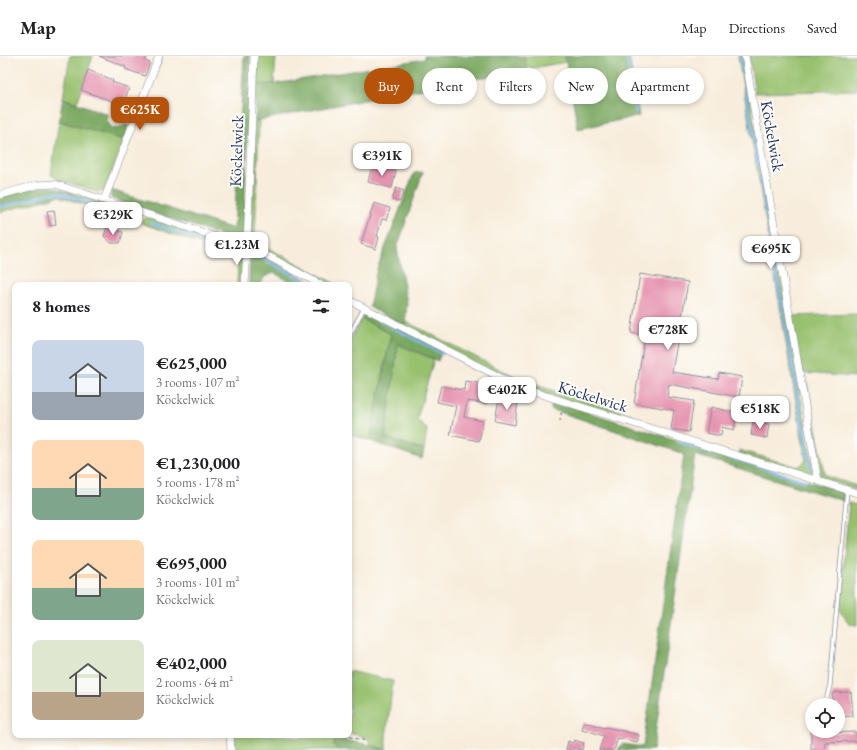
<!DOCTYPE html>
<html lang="en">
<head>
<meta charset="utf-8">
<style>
  body { margin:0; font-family:"EB Garamond",serif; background:#f6f6f6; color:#202124; height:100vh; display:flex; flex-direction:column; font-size:15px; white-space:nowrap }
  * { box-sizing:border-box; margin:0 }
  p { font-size:13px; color:#757577 }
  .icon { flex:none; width:22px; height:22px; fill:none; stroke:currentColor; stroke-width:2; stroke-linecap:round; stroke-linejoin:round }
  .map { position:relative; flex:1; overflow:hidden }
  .panel { position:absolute; left:12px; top:226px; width:340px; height:456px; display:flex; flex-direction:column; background:#fff; border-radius:8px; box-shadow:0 2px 6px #0003 }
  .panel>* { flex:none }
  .hud { position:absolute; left:364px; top:12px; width:380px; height:36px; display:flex; gap:8px }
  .controls { position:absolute; left:805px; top:642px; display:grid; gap:8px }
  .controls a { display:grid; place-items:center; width:40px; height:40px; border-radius:50%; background:#fff; box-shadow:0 2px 6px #0003; font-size:20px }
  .price { position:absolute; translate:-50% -34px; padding:0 9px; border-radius:8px; background:#fff; color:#222; font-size:13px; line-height:26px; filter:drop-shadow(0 1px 2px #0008) }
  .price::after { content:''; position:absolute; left:50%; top:24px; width:12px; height:9px; margin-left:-6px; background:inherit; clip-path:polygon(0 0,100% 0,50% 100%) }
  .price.current { background:#b45309; color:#fff }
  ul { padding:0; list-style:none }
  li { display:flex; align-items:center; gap:12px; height:100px; padding:0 20px }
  li span { display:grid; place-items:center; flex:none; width:112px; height:80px; border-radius:8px; color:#555 }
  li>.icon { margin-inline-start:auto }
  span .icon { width:48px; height:48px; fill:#fffc; stroke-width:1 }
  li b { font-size:17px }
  h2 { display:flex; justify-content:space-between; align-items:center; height:48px; padding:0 20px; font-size:17px }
  .tag { padding:0 14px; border-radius:18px; background:#fff; box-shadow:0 2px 6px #0003; font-size:14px; line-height:36px }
  .tag.current { background:#b45309; color:#fff }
  header { display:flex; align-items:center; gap:24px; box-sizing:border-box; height:56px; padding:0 20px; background:#fff; border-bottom:1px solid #e0e0e0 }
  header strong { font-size:19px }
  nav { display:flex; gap:22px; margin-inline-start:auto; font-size:14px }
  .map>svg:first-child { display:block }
</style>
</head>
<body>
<header>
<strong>Map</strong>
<nav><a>Map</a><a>Directions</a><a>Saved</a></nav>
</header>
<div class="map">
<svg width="857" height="694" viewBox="0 0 857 694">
  <rect width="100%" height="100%" fill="#fdfcf7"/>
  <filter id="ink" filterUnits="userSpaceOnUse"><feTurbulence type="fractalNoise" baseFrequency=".025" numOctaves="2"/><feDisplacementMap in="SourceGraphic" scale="8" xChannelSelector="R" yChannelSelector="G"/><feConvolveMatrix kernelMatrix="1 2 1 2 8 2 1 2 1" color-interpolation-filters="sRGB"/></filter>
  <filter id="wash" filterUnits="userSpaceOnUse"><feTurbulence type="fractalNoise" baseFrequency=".012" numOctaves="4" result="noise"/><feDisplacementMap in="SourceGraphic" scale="16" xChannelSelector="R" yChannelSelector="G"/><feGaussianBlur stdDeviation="0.9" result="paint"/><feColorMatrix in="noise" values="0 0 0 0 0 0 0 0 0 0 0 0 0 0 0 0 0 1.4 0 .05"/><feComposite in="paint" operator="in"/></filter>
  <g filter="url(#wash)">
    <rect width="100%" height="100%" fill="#f8eddc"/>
    <path fill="#98c16e" stroke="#5a7866" d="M70,0H93L77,47L63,42Z
      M258,0H276L274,28L257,29Z
      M524,0H565L566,6L527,13Z
      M738,0H743L812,408V415L810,418H806L740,398L739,394L798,411L806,405Z
      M749,0H857V34L755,37Z
      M59,65L124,84L104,135L97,136L58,123L51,119Z
      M255,65H259L255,185L334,227L332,229H327L250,187Z
      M40,139L41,145L0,156V150Z
      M144,162H151L228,188C232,189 237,191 240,194C245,199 242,221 242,229H237L238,209L229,198L141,167Z
      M857,258V321L802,317L791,260Z
      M362,263L391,278L370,385L349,378V312L351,306H349V286Z
      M405,265L497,312L532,328L632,359L631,364L533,334L501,320L405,270Z
      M398,287L434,303L417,363L427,373L424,394L385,382Z
      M804,328H807L825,418L832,422L857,430V434L821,422L820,419Z
      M849,447L857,449V569L849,568L841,554H839Z
      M349,615L393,625L386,681V694L370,689L368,682L349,677Z
      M233,679H285L300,683L302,679H326L335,682L334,690L339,694H233Z"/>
    <path fill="#7aa761" stroke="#4a6b60" d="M244,0H250L244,174C242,181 240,182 233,183L154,157L111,142V134L234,173Z
      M424,0H524L527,13L255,65L257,29L274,28L424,3Z
      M565,0H629L639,60L578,73Z
      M63,42L107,58V64L111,71L118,73L125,69L129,70L124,84L59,65Z
      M423,116L397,192L407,247L405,270L369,251L377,213L414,117Z
      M52,131L101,146L115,153L113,158L59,140L41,145L39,139L0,150V141L35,132Z
      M253,198H258L317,229H297L274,217L264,221L261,229H249L250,204Z
      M366,255L442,294L438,305L398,288L385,382L424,394L422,403L370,385L391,278L362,263Z
      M552,345L843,436L844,445L695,399L653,694H618L622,688L643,691L684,398L551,353Z
      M335,682L370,689L387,694H339L334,690Z"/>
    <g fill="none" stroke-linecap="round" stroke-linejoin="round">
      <path stroke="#83baf3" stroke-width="2.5" d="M627,0L636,57
        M740,0L758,109
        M760,118L768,168
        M0,151L51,137H60L104,152
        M151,167L227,194
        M769,176L810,412
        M257,200L312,229
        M349,249L357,253
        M367,258L443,298
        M678,386L805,425"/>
    </g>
    <g id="blocks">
      <path fill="#e693af" d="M99,0H147L145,5L150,7L145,20L125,13L126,11Z
        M88,14L113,24L112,26L129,32L123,49L81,34Z
        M372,110L396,115L392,132L368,126Z
        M396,132L404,135L400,146L392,144Z
        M374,147L390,152L386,164L382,163L377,180L379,181L376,193L361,188Z
        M54,154L56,168L50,170L47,155Z
        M107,171L123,176L120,187H111L104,180Z
        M640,218L688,226L672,316L718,323L719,317L742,321L739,341L669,328L667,341L694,345L689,376L671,373L674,354L634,347L645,280L631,277Z
        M465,325L490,329L487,348L467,345L464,361L483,365L479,385L450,379L456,350L437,346L441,330L464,334Z
        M499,342L518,345L515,369L495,365Z
        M711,351L737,357L734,374L722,371L721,380L706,377Z
        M753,365L769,368L767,382L751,379Z
        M851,636L853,660L838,661V649H833L832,637Z
        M584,666L605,672L606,671L639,679L637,686L618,682L614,694H599L604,680L582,673Z
        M811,675H825V677L856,676L857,685L825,686V694H811Z
        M574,684L584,687L582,694L573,692V694H566L568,685L573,687Z"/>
    </g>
  </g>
  <g filter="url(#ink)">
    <use href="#blocks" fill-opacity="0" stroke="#8a8e9d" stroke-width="1"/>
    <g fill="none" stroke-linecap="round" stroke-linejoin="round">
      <g stroke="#8a8e9d" stroke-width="5">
        <path id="service" d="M349,280L364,252
          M827,641L830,629L847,434"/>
      </g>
      <g stroke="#8a8e9d" stroke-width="8">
        <path id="minor" d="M745,0L818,425
          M0,139L37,129L55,128L247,191L254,0
          M104,144L159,0
          M245,229L247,191L259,195L321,229
          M349,244L521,332L857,437
          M230,679L231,694"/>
      </g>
      <path stroke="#8a8e9d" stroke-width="1.5" stroke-dasharray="3 3" stroke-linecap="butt" d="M560,365L562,353
        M344,679L366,685"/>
      <use href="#service" stroke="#fff" stroke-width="3.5"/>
      <use href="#minor" stroke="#fff" stroke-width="7"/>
    </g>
  </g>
  <g text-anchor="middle" stroke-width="4" stroke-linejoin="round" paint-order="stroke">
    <g font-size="16" fill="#1b2f5e" stroke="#fdfcf7">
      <text transform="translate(773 80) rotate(80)" y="6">Köckelwick</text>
      <text transform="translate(236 95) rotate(-88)" y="6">Köckelwick</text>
      <text transform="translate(593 340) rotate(17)" y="6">Köckelwick</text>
    </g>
  </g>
</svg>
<div class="controls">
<a><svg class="icon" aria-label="locate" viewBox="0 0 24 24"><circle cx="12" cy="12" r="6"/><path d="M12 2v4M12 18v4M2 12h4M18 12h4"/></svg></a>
</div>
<b class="price current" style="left:140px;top:75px">€625K</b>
<b class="price" style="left:382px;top:121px">€391K</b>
<b class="price" style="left:113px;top:180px">€329K</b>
<b class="price" style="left:237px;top:210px">€1.23M</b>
<b class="price" style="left:771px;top:214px">€695K</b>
<b class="price" style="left:668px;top:295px">€728K</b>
<b class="price" style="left:507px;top:355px">€402K</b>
<b class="price" style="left:760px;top:374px">€518K</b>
<div class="hud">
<a class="tag current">Buy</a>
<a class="tag">Rent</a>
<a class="tag">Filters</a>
<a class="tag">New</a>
<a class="tag">Apartment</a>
</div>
<section class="panel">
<h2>8 homes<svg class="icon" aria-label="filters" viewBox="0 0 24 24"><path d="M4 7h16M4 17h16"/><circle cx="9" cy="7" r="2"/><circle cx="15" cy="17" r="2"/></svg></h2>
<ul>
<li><span style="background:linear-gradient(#c9d6e8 65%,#9aa5b1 0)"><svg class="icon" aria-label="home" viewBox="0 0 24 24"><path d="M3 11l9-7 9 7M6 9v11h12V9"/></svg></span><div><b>€625,000</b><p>3 rooms · 107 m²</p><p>Köckelwick</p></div></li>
<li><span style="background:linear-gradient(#ffd9b3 60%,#7fa58c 0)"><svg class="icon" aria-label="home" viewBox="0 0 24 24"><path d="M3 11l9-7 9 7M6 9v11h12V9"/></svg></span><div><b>€1,230,000</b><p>5 rooms · 178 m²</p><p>Köckelwick</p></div></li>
<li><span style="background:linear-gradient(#ffd9b3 60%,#7fa58c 0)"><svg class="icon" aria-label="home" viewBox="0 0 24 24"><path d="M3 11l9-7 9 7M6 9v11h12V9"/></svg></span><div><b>€695,000</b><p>3 rooms · 101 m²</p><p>Köckelwick</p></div></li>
<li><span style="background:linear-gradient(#dfe7d0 65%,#b9a48a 0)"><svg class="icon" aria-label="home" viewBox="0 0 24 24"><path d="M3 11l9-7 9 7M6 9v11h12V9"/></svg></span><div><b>€402,000</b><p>2 rooms · 64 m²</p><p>Köckelwick</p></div></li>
</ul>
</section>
</div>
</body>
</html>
